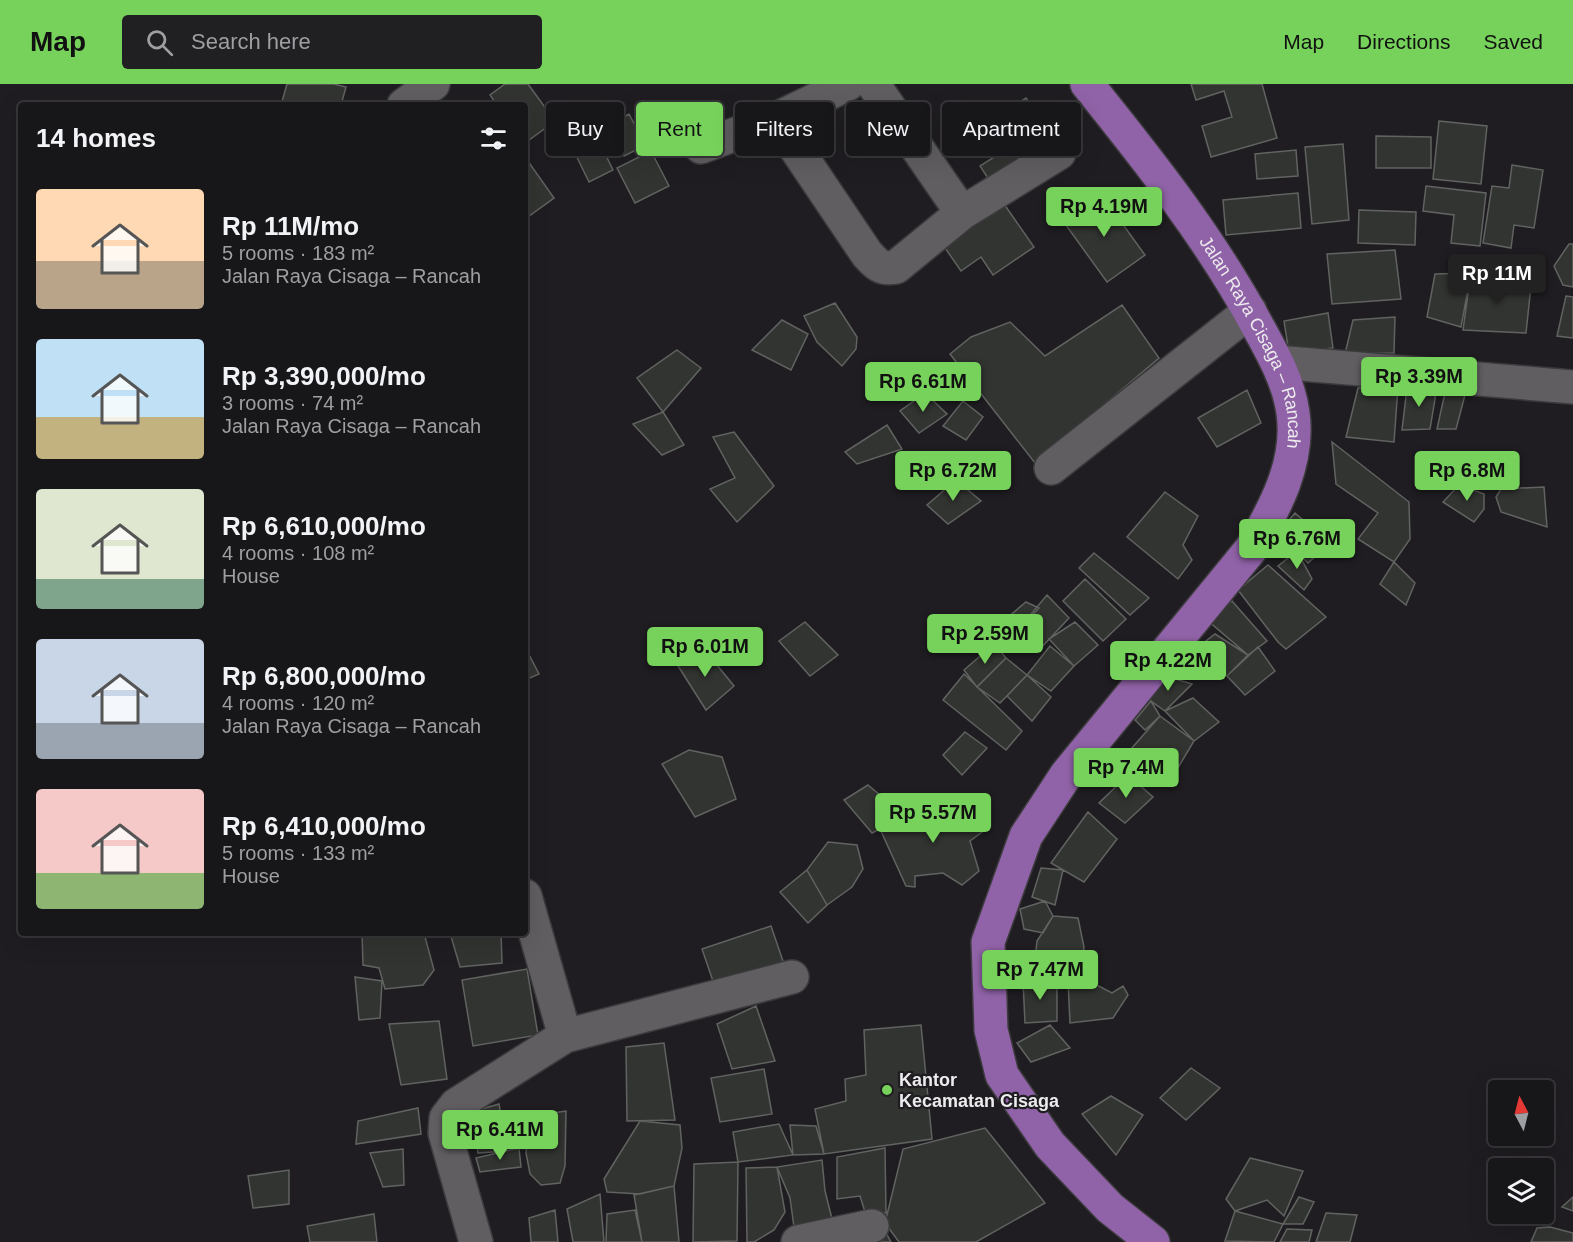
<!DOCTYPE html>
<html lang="en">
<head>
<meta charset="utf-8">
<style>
  body { margin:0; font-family:Helvetica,sans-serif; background:#201f22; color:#f1f3f6; height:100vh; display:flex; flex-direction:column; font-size:22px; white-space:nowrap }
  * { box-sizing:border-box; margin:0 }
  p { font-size:20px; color:#9e9fa2 }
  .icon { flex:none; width:33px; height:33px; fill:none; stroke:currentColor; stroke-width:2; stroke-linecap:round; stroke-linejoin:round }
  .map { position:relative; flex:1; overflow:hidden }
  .details { position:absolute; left:18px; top:18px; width:510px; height:834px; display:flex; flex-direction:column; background:#171619; border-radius:6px; box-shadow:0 6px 24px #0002,0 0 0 2px #363538 }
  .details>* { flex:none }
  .banner { position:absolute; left:546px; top:18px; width:570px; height:54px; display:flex; gap:12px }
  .needle { width:39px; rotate:353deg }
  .tools { position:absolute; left:1488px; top:996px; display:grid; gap:12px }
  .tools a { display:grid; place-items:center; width:66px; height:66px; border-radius:6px; background:#171619; box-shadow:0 6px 24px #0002,0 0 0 2px #363538; font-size:30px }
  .price { position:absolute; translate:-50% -51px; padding:0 14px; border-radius:6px; background:#76d25a; color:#111; font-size:20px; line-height:39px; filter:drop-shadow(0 2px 3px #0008) }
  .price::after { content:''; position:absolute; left:50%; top:36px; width:18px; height:14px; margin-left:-9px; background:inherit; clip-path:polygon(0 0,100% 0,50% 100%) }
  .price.selected { background:#222; color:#fff }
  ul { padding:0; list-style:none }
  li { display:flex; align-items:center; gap:18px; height:150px; padding:0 18px }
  li span { display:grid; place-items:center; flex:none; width:168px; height:120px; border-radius:6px; color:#555 }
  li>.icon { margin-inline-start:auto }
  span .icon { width:72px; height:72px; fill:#fffc; stroke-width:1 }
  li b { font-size:26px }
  h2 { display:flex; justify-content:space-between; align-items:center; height:72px; padding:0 18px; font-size:26px }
  .pill { padding:0 21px; border-radius:6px; background:#171619; box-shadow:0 6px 24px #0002,0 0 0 2px #363538; font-size:21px; line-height:54px }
  .pill.selected { background:#76d25a; color:#111 }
  header { display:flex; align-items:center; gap:36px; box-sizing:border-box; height:84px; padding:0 30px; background:#76d25a; color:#111 }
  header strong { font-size:28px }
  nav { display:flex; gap:33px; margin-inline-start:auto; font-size:21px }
  .search { width:420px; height:54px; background:#201f22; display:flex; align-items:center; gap:15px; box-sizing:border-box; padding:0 21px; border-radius:6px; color:#9e9fa2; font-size:22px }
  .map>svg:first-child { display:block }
</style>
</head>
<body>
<header>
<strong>Map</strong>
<div class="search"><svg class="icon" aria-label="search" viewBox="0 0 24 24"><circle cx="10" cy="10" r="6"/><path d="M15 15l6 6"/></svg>Search here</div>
<nav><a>Map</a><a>Directions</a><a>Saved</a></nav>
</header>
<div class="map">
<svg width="1573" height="1158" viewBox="0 0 1573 1158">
  <rect width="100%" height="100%" fill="#1f1d21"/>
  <path fill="#323431" stroke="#606360" stroke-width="1.5" d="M287,0H334L346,3L341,21H281Z
    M505,0H528L555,37L525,59V21H497L490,11Z
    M1191,0H1262L1277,54L1211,73L1202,42L1232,33L1224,7L1196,16Z
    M1026,14L1059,63L995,105L980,82L999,70L982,43Z
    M629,30L637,45L657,34L666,51L624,72L607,43Z
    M1439,37L1487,42L1481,100L1433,95Z
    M594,47L613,86L589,98L570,59Z
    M1376,52L1431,53V84H1376Z
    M1343,60L1349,136L1312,140L1305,63Z
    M1296,66L1298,92L1257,95L1255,70Z
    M651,67L669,102L635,119L617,84Z
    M525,73L554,114L525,135Z
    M1512,81L1543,86L1534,144L1514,141L1511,164L1483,159L1492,102L1509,104Z
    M1426,102L1486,109L1480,162L1451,159L1454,131L1423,127Z
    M1298,109L1301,144L1226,151L1223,116Z
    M1101,110L1145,171L1107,198L1063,137Z
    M1004,120L1034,163L993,191L981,173L961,187L943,161Z
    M1359,126L1416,128L1415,161L1358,159Z
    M1569,160H1573V203L1563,201L1554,182Z
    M1395,166L1401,215L1332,220L1327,170Z
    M1471,189L1461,243L1427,233L1435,190Z
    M1471,189L1531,202L1526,249L1463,246Z
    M1566,212L1573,213V254L1557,252Z
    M835,219L857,253L856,265L842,282L817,258L804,232Z
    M1122,221L1159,274L1035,379L950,270L971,253L1010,238L1045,272Z
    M1328,229L1333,264L1289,269L1284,237Z
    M1395,233L1394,269L1345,270L1353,236Z
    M782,236L808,250L791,286L752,266Z
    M677,266L701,284L663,328L637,294Z
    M912,280L929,292L904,313L886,296Z
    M1398,303L1394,358L1346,353L1358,304Z
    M1437,303L1430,345L1402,346L1407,304Z
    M1446,304L1465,311L1456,345H1437Z
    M1247,306L1261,339L1217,363L1198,334Z
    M925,309L947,330L919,349L900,327Z
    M963,317L983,333L966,356L943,342Z
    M663,328L684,361L662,371L633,340Z
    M887,341L902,365L857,380L845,368Z
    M734,348L774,402L737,438L710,405L735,394L713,353Z
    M1332,358L1409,418L1410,455L1394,478L1358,455L1378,429L1336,400Z
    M956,396L981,417L948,440L927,421Z
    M1459,401L1484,410V425L1474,438L1443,418Z
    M1544,403L1547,443L1501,428L1496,413L1501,405Z
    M1165,408L1198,432L1183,461L1192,476L1178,495L1127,453Z
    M1295,429L1330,459L1308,479L1278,449Z
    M1297,467L1312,495L1304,506L1278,482Z
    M1094,469L1149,514L1130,531L1079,484Z
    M1394,478L1415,499L1406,521L1380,500Z
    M1268,481L1326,533L1286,565L1278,558L1238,506Z
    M1085,495L1126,535L1103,557L1063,517Z
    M1047,511L1069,534L1038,567L1015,549Z
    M1232,517L1267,557L1248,571L1207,536Z
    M1026,518L1039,524L1015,549L1002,538Z
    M805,538L838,571L810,592L779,557Z
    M1075,538L1098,561L1074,582L1049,555Z
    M1215,550L1248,571L1227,592L1193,567Z
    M994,560L1006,574L977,603L964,586Z
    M1050,562L1074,582L1051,607L1027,591Z
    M525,563L539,590L525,596Z
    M1258,563L1275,587L1245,611L1227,592Z
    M708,570L734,602L706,626L673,574Z
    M1006,574L1027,591L1000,619L977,603Z
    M964,590L1022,647L1006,666L943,616Z
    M1027,591L1051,613L1032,637L1007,612Z
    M1162,591L1192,600L1165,627L1148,615Z
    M1193,614L1219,638L1194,657L1165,627Z
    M1151,617L1160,632L1145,646L1135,636Z
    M1160,632L1194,657L1176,687L1131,665Z
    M965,648L987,664L962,691L943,671Z
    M689,666L722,673L736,715L695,733L662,680Z
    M1128,691L1153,713L1125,739L1099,719Z
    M868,701L905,732L872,749L844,716Z
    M922,719L937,721L942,739L954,724L972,731L982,748L970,757L979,787L962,801L943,789L915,792V803L906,802L880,745Z
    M1088,728L1117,755L1084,798L1051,779Z
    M828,758L857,761L863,785L852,803L827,821L807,786Z
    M1041,784L1063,786L1055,821L1032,813Z
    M807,786L827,821L808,839L780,808Z
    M1045,817L1053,832L1043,849L1024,845L1020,825Z
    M1053,832L1078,834L1084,863L1082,881L1034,884L1037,857Z
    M771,842L785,883L716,906L702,865Z
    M362,849H424L434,886L423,901L385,905L379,884L363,881Z
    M450,849H501L502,879L460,883Z
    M527,885L538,951L473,962L462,896Z
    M355,893L382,897L380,934L359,936Z
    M1023,897H1057V937L1025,939Z
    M1068,897H1089L1112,909L1123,902L1128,911L1113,934L1070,939Z
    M756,922L775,977L732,985L717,940Z
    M439,937L447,995L401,1001L389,940Z
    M921,941L932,1055L824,1070L815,1025L846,1017L845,995L866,991L864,946Z
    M1050,941L1070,964L1031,978L1017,959Z
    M664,959L675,1036L627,1037L626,963Z
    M1191,984L1220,1004L1186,1036L1160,1014Z
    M764,985L772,1030L720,1038L711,994Z
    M1111,1012L1143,1031L1116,1071L1082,1030Z
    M499,1020L507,1067L478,1069L471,1028Z
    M418,1024L421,1050L356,1060L358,1037Z
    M566,1027L565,1082L560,1099L541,1101L530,1090L526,1069L531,1032Z
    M512,1037H528L531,1064L511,1065Z
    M640,1037L680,1041L682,1064L674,1102L640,1110L607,1108L604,1095Z
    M779,1040L793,1071L738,1078L733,1048Z
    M790,1041L816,1042L824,1070L793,1071Z
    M985,1044L1045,1119L976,1158H899L885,1139L903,1065Z
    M519,1064L521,1083L480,1088L476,1074Z
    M885,1064L886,1129L865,1128L860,1112L837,1115V1073Z
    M403,1065L404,1101L383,1103L370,1069Z
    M1250,1074L1303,1087L1284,1132L1267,1116L1235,1127L1226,1115Z
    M822,1076L825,1107L832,1135L794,1143L790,1114L777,1083Z
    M738,1078L737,1157L693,1158L694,1080Z
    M777,1083L785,1128L774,1146L754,1158H747L746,1084Z
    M289,1086V1120L253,1124L248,1092Z
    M674,1102L679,1158H642L634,1111Z
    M600,1110L604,1158H573L567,1125Z
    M1299,1113L1314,1118L1303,1140H1283Z
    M1573,1113V1127L1562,1123Z
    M555,1126L558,1158H531L529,1134Z
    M635,1126L642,1158H606L607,1130Z
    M1235,1127L1283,1140L1274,1158L1225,1157Z
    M1326,1129L1357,1131L1350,1158H1316Z
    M374,1130L377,1158H310L307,1142Z
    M1550,1143L1573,1149V1158H1531L1537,1144Z
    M1287,1145L1312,1146L1309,1158H1280Z
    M886,1149L891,1158H851Z"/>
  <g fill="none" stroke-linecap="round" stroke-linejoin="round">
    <g stroke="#3b3a3c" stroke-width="36">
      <path id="minor" d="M848,0L776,35L867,170C876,180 881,186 896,183L962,129L873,0
        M404,21L433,0
        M701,63L776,35
        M962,129L1059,69
        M1277,278L1573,303
        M1051,384L1250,227
        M525,812L565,952L792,893
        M476,1158L445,1049L446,1034L456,1021L565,952
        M798,1158L872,1142"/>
    </g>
    <g stroke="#3b3a3c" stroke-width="36">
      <g id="major">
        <path id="s1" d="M1087,0C1149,77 1210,154 1257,241C1272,268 1289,298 1293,329C1300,378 1275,424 1251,465L1066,691L1026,752L988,858L991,946L1002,991L1050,1061L1110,1124L1153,1158"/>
      </g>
    </g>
    <use href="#minor" stroke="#615e62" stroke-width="33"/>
    <use href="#major" stroke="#9062a7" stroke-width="33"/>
  </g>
  <circle fill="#76d25a" stroke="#1f1d21" stroke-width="2" cx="887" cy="1006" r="6"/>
  <g text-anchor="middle" stroke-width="4.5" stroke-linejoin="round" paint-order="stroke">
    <g font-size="18" fill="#ecebed" stroke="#1f1d21">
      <text dy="6" stroke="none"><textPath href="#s1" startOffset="310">Jalan Raya Cisaga – Rancah</textPath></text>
    </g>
    <g font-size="18" font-weight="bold" fill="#ecebed" stroke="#1f1d21" text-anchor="start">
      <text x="899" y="1002">Kantor<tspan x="899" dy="21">Kecamatan Cisaga</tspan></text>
    </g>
  </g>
</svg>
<div class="tools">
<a><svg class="needle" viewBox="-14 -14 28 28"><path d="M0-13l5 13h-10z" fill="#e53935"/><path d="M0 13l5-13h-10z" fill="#9e9fa2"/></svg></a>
<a><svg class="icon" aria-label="layers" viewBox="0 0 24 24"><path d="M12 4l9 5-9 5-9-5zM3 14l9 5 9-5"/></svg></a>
</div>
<b class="price" style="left:1104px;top:154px">Rp 4.19M</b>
<b class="price selected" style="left:1497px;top:221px">Rp 11M</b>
<b class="price" style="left:1419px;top:324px">Rp 3.39M</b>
<b class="price" style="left:923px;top:329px">Rp 6.61M</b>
<b class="price" style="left:953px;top:418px">Rp 6.72M</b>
<b class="price" style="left:1467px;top:418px">Rp 6.8M</b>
<b class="price" style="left:1297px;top:486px">Rp 6.76M</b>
<b class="price" style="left:985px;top:581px">Rp 2.59M</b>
<b class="price" style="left:705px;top:594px">Rp 6.01M</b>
<b class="price" style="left:1168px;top:608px">Rp 4.22M</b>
<b class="price" style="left:1126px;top:715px">Rp 7.4M</b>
<b class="price" style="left:933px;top:760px">Rp 5.57M</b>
<b class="price" style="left:1040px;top:917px">Rp 7.47M</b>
<b class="price" style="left:500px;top:1077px">Rp 6.41M</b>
<div class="banner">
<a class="pill">Buy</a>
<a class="pill selected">Rent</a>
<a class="pill">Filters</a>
<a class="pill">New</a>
<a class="pill">Apartment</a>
</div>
<section class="details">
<h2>14 homes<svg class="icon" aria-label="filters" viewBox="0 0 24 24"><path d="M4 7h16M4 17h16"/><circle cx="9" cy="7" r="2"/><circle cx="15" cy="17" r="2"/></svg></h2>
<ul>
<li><span style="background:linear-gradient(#ffd9b3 60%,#b9a48a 0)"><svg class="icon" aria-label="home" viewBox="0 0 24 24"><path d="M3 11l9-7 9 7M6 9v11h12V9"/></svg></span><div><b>Rp 11M/mo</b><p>5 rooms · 183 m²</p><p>Jalan Raya Cisaga – Rancah</p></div></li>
<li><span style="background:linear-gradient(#bfe0f5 65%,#c2b280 0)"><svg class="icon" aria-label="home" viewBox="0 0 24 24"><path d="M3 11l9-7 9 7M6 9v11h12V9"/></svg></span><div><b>Rp 3,390,000/mo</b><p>3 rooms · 74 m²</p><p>Jalan Raya Cisaga – Rancah</p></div></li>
<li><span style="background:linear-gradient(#dfe7d0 75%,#7fa58c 0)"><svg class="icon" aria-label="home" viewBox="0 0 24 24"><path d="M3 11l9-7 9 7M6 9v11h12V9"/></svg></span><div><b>Rp 6,610,000/mo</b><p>4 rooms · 108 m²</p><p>House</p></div></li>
<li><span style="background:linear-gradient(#c9d6e8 70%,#9aa5b1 0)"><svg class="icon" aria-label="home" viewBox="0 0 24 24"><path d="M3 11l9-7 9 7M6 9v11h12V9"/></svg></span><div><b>Rp 6,800,000/mo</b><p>4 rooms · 120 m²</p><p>Jalan Raya Cisaga – Rancah</p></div></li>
<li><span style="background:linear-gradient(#f6c9c9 70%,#8fb573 0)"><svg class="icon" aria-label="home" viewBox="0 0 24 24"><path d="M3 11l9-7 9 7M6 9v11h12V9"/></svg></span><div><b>Rp 6,410,000/mo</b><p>5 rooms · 133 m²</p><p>House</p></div></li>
</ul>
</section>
</div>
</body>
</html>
